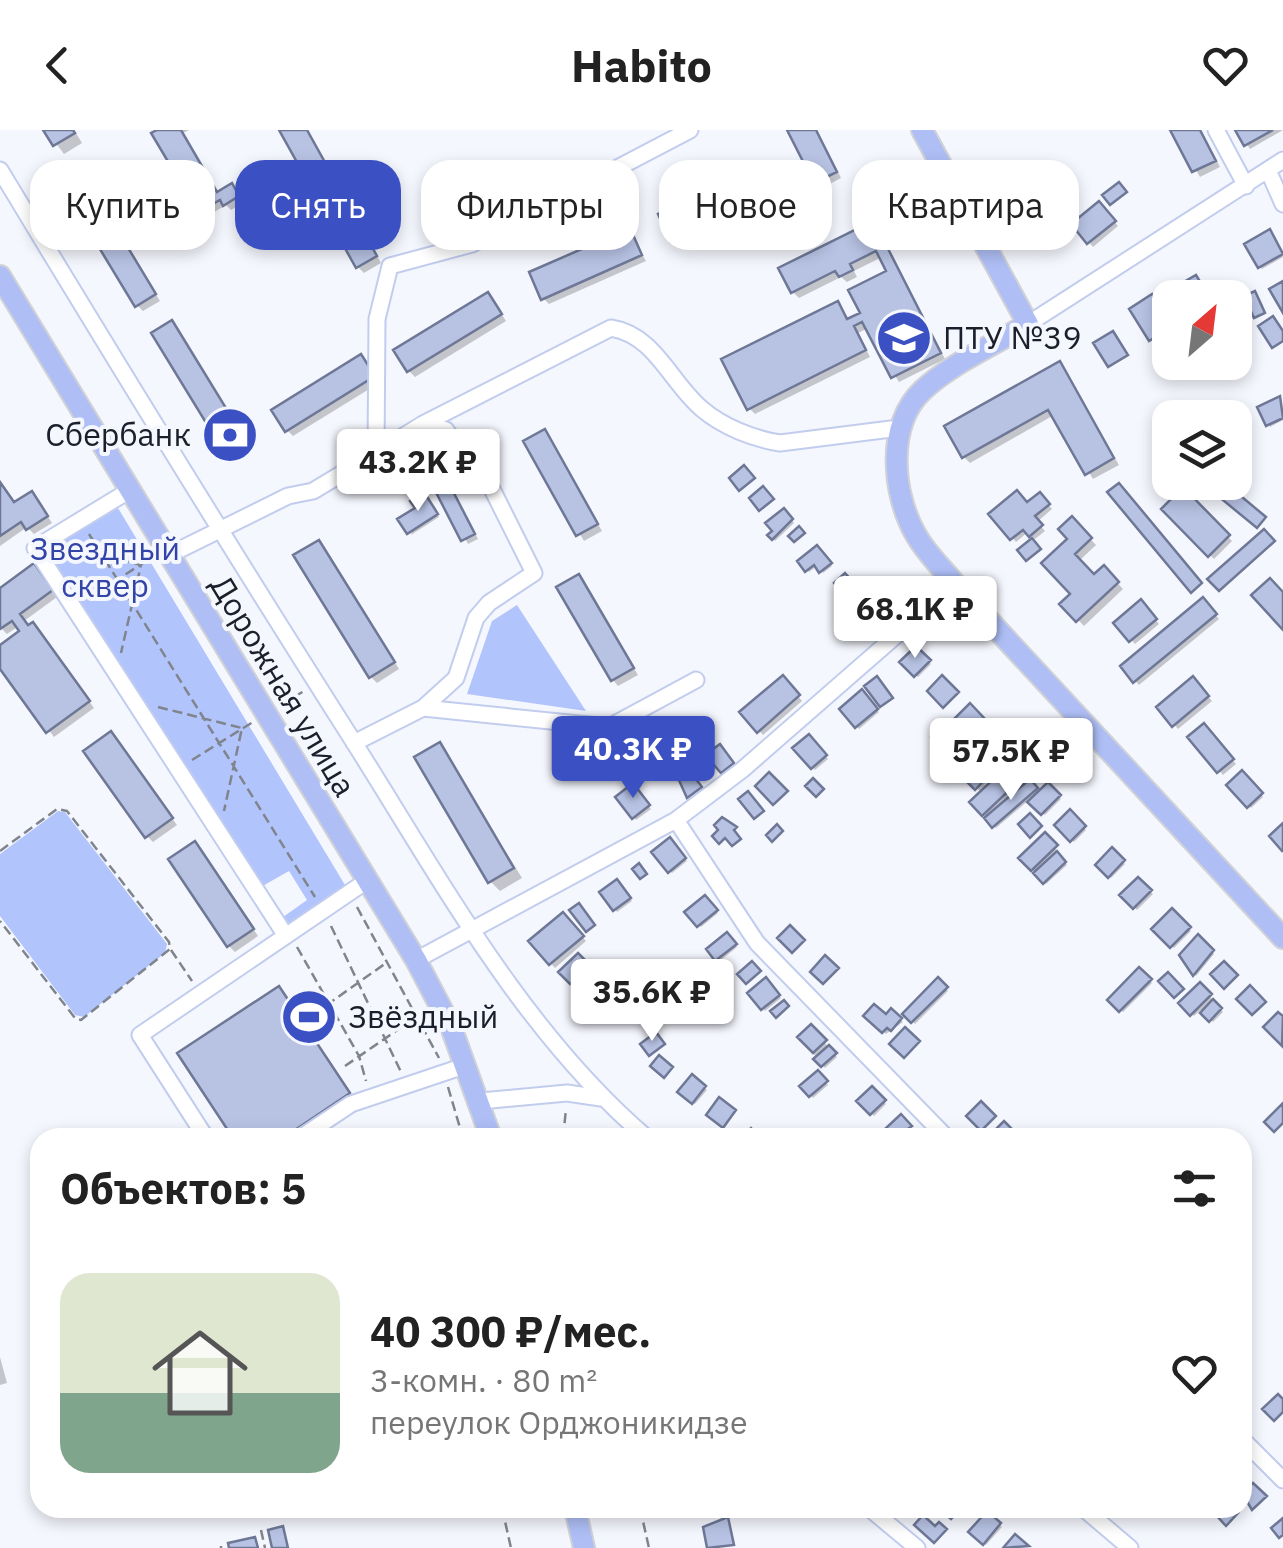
<!DOCTYPE html>
<html lang="ru">
<head>
<meta charset="utf-8">
<style>
  body { margin:0; font-family:"IBM Plex Sans",sans-serif; background:#f6f6f6; color:#222; height:100vh; display:flex; flex-direction:column; font-size:38px; white-space:nowrap }
  * { box-sizing:border-box; margin:0 }
  p { font-size:32px; color:#767676 }
  .icon { flex:none; width:55px; height:55px; fill:none; stroke:currentColor; stroke-width:2; stroke-linecap:round; stroke-linejoin:round }
  .map { position:relative; flex:1; overflow:hidden }
  .drawer { position:absolute; left:30px; top:998px; width:1222px; height:390px; display:flex; flex-direction:column; background:#fff; border-radius:30px; box-shadow:0 5px 15px #0003 }
  .drawer>* { flex:none }
  .hud { position:absolute; left:30px; top:30px; width:1225px; height:90px; display:flex; gap:20px }
  .needle { width:65px; rotate:28deg }
  .buttons { position:absolute; left:1152px; top:150px; display:grid; gap:20px }
  .buttons a { display:grid; place-items:center; width:100px; height:100px; border-radius:20px; background:#fff; box-shadow:0 5px 15px #0003; font-size:50px }
  .price { position:absolute; translate:-50% -85px; padding:0 22px; border-radius:10px; background:#fff; color:#222; font-size:32px; line-height:65px; filter:drop-shadow(0 2px 5px #0008) }
  .price::after { content:''; position:absolute; left:50%; top:60px; width:30px; height:22px; margin-left:-15px; background:inherit; clip-path:polygon(0 0,100% 0,50% 100%) }
  .price.on { background:#3b50c3; color:#fff }
  ul { padding:0; list-style:none }
  li { display:flex; align-items:center; gap:30px; height:250px; padding:0 30px }
  li+li { border-top:2px solid #e0e0e0 }
  li span { display:grid; place-items:center; flex:none; width:280px; height:200px; border-radius:30px; color:#555 }
  li>.icon { margin-inline-start:auto }
  span .icon { width:120px; height:120px; fill:#fffc; stroke-width:1 }
  li b { font-size:42px }
  h2 { display:flex; justify-content:space-between; align-items:center; height:120px; padding:0 30px; font-size:42px }
  .tag { padding:0 35px; border-radius:30px; background:#fff; box-shadow:0 5px 15px #0003; font-size:35px; line-height:90px }
  .tag.on { background:#3b50c3; color:#fff }
  header { display:flex; justify-content:space-between; align-items:center; height:130px; padding:0 30px; background:#fff; font-size:45px; font-weight:700 }
  .map>svg:first-child { display:block }
</style>
</head>
<body>
<header><svg class="icon" aria-label="back" viewBox="0 0 24 24"><path d="M15 5l-7 7 7 7"/></svg>Habito<svg class="icon" aria-label="heart" viewBox="0 0 24 24"><path d="M12 20l-8-8c-3-5 5-10 8-4 3-6 11-1 8 4z"/></svg></header>
<div class="map">
<svg width="1283" height="1418" viewBox="0 0 1283 1418">
  <rect width="100%" height="100%" fill="#f5f7fe"/>
  <path fill="#b2c4fc" d="M118,378L345,755L288,794L283,787L307,770L289,741L259,758L45,421Z
    M517,475L586,581L467,564L492,491Z
    M58,681L65,682L167,814L165,823L84,887L75,885L0,786V724Z"/>
  <path fill="#0003" d="M46,0H74L82,13L64,24Z
    M161,0H189L183,3L219,64L231,56L244,73L231,80L226,75L206,87L155,4Z
    M282,0H307L381,133L364,143L358,137Z
    M790,0H817L841,48L822,58Z
    M1173,0H1201L1220,37L1200,47Z
    M1238,0H1283L1250,19Z
    M761,42L777,73L678,116L672,110Z
    M81,43L160,171L143,181L137,175Z
    M1069,53L1077,63L1060,77L1052,67Z
    M1099,74L1118,96L1093,117L1074,94Z
    M864,98L872,107L878,104L884,110L945,229L899,252L866,199L858,203L870,227L755,284L749,278L838,174L849,191L863,184L890,142L882,127L854,141L857,147L847,152L841,147L799,168L793,162Z
    M629,101L646,131L549,174L543,168Z
    M1272,104L1283,127L1262,139L1260,137Z
    M493,171L506,191L415,247L409,241L397,220Z
    M1156,172L1170,194V204L1156,213L1151,209Z
    M178,199L252,321L235,331L229,325Z
    M360,227L379,253L293,306L287,300Z
    M1059,234L1119,335L1093,349L1054,285L970,333L964,327Z
    M1280,269L1283,290L1270,297L1268,294Z
    M544,302L602,401L584,411L526,312Z
    M440,339L478,409L468,414L430,344Z
    M0,353L15,374L37,370L52,393L34,404L27,397L0,416Z
    M1183,361L1232,411L1214,429L1165,379Z
    M1040,365L1052,379L1037,392L1045,401L1035,409L1028,402L1016,412L992,385L1027,375Z
    M426,368L439,387L411,405L418,379Z
    M784,381L794,393L775,411L771,405Z
    M1072,390L1096,415L1079,431L1094,448L1104,439L1123,459L1084,496L1063,474L1073,464Z
    M817,418L832,436L823,443L817,436L809,442L800,432Z
    M324,419L399,539L377,553L371,547Z
    M40,442L57,467L24,491L38,501L94,578L54,607L0,535V518L23,501L19,496L7,504L0,497V461Z
    M579,447L638,545L618,556L613,550Z
    M1203,471L1219,489L1139,555L1123,537Z
    M1140,473L1159,494L1135,514L1116,493Z
    M916,519L931,534L918,547L903,532Z
    M783,548L802,571L763,605L743,583Z
    M1193,550L1212,571L1178,599L1160,577Z
    M862,563L879,582L859,599L842,579Z
    M970,577L985,593L972,606L956,590Z
    M1204,597L1236,634L1223,645L1191,608Z
    M993,600L1011,619L997,633L979,614Z
    M809,607L828,629L815,640L796,618Z
    M116,610L177,695L153,712L147,706Z
    M439,615L522,748L500,761L490,751Z
    M1019,627L1034,642L1027,649L1040,663L1048,655L1061,669L1045,685L1029,670L996,698L972,672L982,663L971,653L985,639L993,646L984,655L987,658L1004,642L1021,660L1027,654L1010,637Z
    M1242,643L1263,667L1251,678L1230,655Z
    M633,656L651,679L636,690L619,667Z
    M1070,683L1086,700L1074,712L1057,695Z
    M1045,705L1067,735L1046,754L1022,728Z
    M669,710L687,731L672,743L654,722Z
    M201,720L258,806L235,822L229,816Z
    M1112,721L1125,734L1111,748L1098,735Z
    M1138,750L1153,764L1137,780L1123,765Z
    M617,752L632,771L617,782L603,762Z
    M705,768L718,783L701,797L688,782Z
    M1172,782L1191,801L1174,818L1155,799Z
    M563,785L586,811L555,838L532,811Z
    M727,806L737,817L720,831L710,819Z
    M1198,808L1214,824L1196,846L1182,825Z
    M578,826L590,839L574,855L562,842Z
    M1139,841L1152,853L1123,882L1111,870Z
    M766,851L781,868L765,881L750,863Z
    M938,851L948,861L915,894L905,884Z
    M1200,855L1223,882L1213,892L1201,880L1194,886L1182,873Z
    M285,865L354,970L298,1008H236Z
    M891,882L903,892L886,904L866,886L886,888Z
    M811,897L837,927L825,938L801,908Z
    M818,944L828,955L813,968L803,956Z
    M692,948L707,960L695,974L680,962Z
    M872,959L886,974L874,986L860,971Z
    M901,988L912,1000L898,1008L890,998Z
    M0,1227L7,1253L0,1255Z
    M894,1378H914L906,1387Z
    M987,1384L1002,1397L986,1415L971,1402Z"/>
  <path fill="#b8c3e4" stroke="#6e7896" stroke-width="2.5" d="M43,0H73L75,3L53,16Z
    M157,0H181L217,62L232,53L239,66L223,76L220,70L198,82L151,3Z
    M279,0H307L377,126L356,138Z
    M787,0H816L837,42L814,53Z
    M1170,0H1200L1216,31L1192,42Z
    M1235,0H1273L1244,16Z
    M81,40L156,164L135,177L60,53Z
    M761,40L773,67L670,111L658,84Z
    M1070,50L1077,60L1056,77L1048,67Z
    M1119,52L1127,62L1110,75L1102,65Z
    M1099,71L1116,91L1087,114L1071,94Z
    M865,95L870,105L879,101L941,223L891,248L862,192L854,196L866,220L747,280L721,229L838,171L847,189L860,183L848,160L886,141L876,121L850,134L853,140L839,147L835,141L791,163L778,138Z
    M630,98L642,125L541,170L529,142Z
    M1270,99L1283,124L1258,138L1244,114Z
    M1196,145L1210,168H1174L1170,160Z
    M1283,151V183L1269,159Z
    M1255,161L1265,183L1254,188L1244,166Z
    M488,162L502,184L407,242L393,220Z
    M1152,164L1170,198L1149,211L1129,179Z
    M1273,186L1283,201V211L1272,218L1258,196Z
    M172,190L248,314L227,327L151,203Z
    M1113,201L1128,225L1108,237L1093,213Z
    M361,224L375,246L285,302L271,280Z
    M1060,231L1114,328L1085,345L1048,280L962,328L944,296Z
    M1280,266L1283,288L1266,296L1257,277Z
    M545,299L598,394L576,406L523,311Z
    M1165,304L1170,308V327L1155,316Z
    M407,332L414,344L403,351L395,340Z
    M744,335L755,348L739,361L729,348Z
    M440,336L475,404L461,411L426,343Z
    M0,352L14,372L32,361L48,386L26,400L21,392L0,406Z
    M1201,352H1224L1266,387L1257,398Z
    M1119,353L1202,453L1191,463L1107,362Z
    M763,356L774,369L759,381L749,368Z
    M1183,357L1230,405L1208,427L1161,379Z
    M1017,360L1027,372L1040,362L1050,374L1035,386L1043,395L1029,407L1023,400L1010,410L988,384Z
    M424,362L438,384L407,404L397,389L415,378L410,371Z
    M784,378L793,389L772,410L767,405L772,401L765,393Z
    M1072,386L1092,408L1075,424L1094,444L1104,435L1119,452L1076,492L1059,474L1070,464L1041,433L1067,409L1058,399Z
    M799,396L805,403L794,412L788,406Z
    M1264,399L1275,411L1219,461L1207,449Z
    M1032,408L1041,419L1026,431L1017,420Z
    M319,410L395,532L369,548L293,425Z
    M817,415L832,433L819,443L814,435L805,442L797,431Z
    M34,433L53,460L20,484L28,495L33,492L90,571L46,603L0,539V515L19,501L12,491L0,499V458Z
    M845,443L854,453L842,463L834,453Z
    M579,444L634,538L611,551L556,457Z
    M1270,448L1283,462V500L1251,465Z
    M864,461L874,473L860,485L850,473Z
    M1203,467L1217,484L1133,553L1120,536Z
    M1141,469L1157,489L1129,512L1113,493Z
    M885,485L894,497L879,509L869,497Z
    M916,516L931,530L914,547L899,532Z
    M783,545L800,565L757,603L739,582Z
    M942,545L959,562L943,578L927,561Z
    M877,546L893,568L880,577L864,556Z
    M1193,546L1209,566L1172,597L1156,577Z
    M862,559L878,579L855,598L839,579Z
    M970,573L985,589L968,606L953,590Z
    M1204,593L1234,629L1217,643L1187,607Z
    M993,597L1011,615L993,632L976,614Z
    M938,600L958,622L950,629L931,607Z
    M111,601L173,688L145,708L83,621Z
    M809,604L827,625L811,639L792,618Z
    M440,612L514,738L488,753L414,627Z
    M720,614L734,633L721,643L705,625Z
    M1019,624L1034,638L1021,651L1006,637Z
    M985,635L992,642L975,660L968,653Z
    M1004,639L1017,653L982,686L969,672Z
    M689,640L702,657L687,668L678,648Z
    M1242,640L1263,663L1247,678L1226,655Z
    M769,642L788,661L773,675L755,656Z
    M813,648L824,659L816,667L805,656Z
    M1030,649L1038,658L992,698L984,688Z
    M1048,652L1061,665L1041,685L1027,672Z
    M633,653L650,675L632,689L615,667Z
    M748,661L764,681L754,689L738,669Z
    M1070,679L1086,696L1070,712L1054,695Z
    M1030,683L1042,696L1030,708L1018,694Z
    M722,687L737,697L734,700L741,709L732,716L725,708L719,714L712,706L718,700L714,695Z
    M1283,693V720L1282,721L1269,706Z
    M777,694L783,701L772,712L766,705Z
    M1045,702L1058,715L1031,741L1018,728Z
    M670,707L686,728L668,743L651,722Z
    M195,711L254,799L227,817L168,729Z
    M1112,717L1125,730L1108,748L1095,735Z
    M1057,721L1066,732L1043,754L1033,743Z
    M639,733L647,744L640,749L632,739Z
    M1138,747L1152,760L1133,779L1119,765Z
    M617,749L631,768L613,781L599,762Z
    M705,765L718,780L697,797L684,782Z
    M579,773L595,795L586,802L569,780Z
    M1172,778L1191,797L1170,818L1151,799Z
    M563,782L584,806L549,835L528,811Z
    M790,795L805,810L792,823L777,808Z
    M727,802L737,814L715,831L706,819Z
    M1198,804L1214,820L1193,846L1179,825Z
    M578,823L590,835L570,854L558,842Z
    M825,825L839,838L823,854L810,842Z
    M752,831L761,841L746,854L737,844Z
    M1224,831L1238,845L1224,859L1210,844Z
    M1139,837L1152,849L1119,882L1107,870Z
    M1168,842L1184,859L1174,868L1158,851Z
    M766,847L780,865L761,880L747,863Z
    M938,847L948,857L911,893L902,884Z
    M1200,852L1212,864L1190,886L1178,873Z
    M1250,855L1266,872L1252,885L1236,869Z
    M279,856L350,963L283,1008H233L177,923Z
    M1213,869L1222,878L1209,892L1200,883Z
    M784,870L789,876L776,888L770,881Z
    M874,874L886,884L891,878L902,888L891,901L887,898L882,903L863,886Z
    M1278,882L1283,886L1282,916L1263,897Z
    M811,894L827,910L813,923L797,907Z
    M905,897L920,911L904,928L889,914Z
    M656,902L665,914L649,926L640,914Z
    M829,915L837,923L821,937L813,929Z
    M659,925L673,937L664,948L650,936Z
    M818,940L828,951L809,967L799,956Z
    M692,944L706,956L692,974L677,962Z
    M872,956L886,970L870,985L856,971Z
    M719,967L736,980L723,998L706,985Z
    M981,971L996,986L981,1001L966,986Z
    M1283,973V993L1274,1002L1264,992Z
    M901,984L912,996L895,1008L886,998Z
    M1004,991L1011,998L1002,1008H987Z
    M751,998L760,1008H741Z
    M1278,1264L1283,1269V1282L1274,1291L1262,1279Z
    M1253,1353L1267,1366L1252,1380L1242,1363Z
    M938,1378H962L951,1389Z
    M1226,1378L1238,1383L1226,1396L1217,1386Z
    M987,1381L1001,1393L983,1415L968,1402Z
    M923,1385L935,1396L939,1392L947,1399L934,1413L914,1395Z
    M728,1387L734,1415L707,1418L703,1397Z
    M1283,1388V1405L1279,1408L1271,1398Z
    M283,1396L288,1418H272L268,1400Z
    M1015,1404L1029,1416L1003,1418Z
    M255,1407L258,1418H229L228,1413Z"/>
  <g fill="none" stroke-linecap="round" stroke-linejoin="round">
    <g stroke="#c2cdee" stroke-width="19">
      <path id="minor" d="M1216,0L1246,56
        M0,40C116,232 234,424 355,614C441,750 523,902 647,1008
        M1268,40L1283,74
        M1028,194L1283,30
        M423,294L611,198C655,205 670,252 702,279C723,297 754,309 780,313L899,298
        M130,360L35,418L286,806
        M169,425L288,366L313,361L376,323L377,189L390,136L472,114L690,0
        M423,578L609,597L696,550
        M354,613L423,578L456,548L476,488L489,473L534,443L488,351L472,340L446,300L423,294L376,323
        M676,690L757,813L947,1008
        M416,830L676,690L742,640L955,454
        M481,971L567,963L601,968
        M206,1008L140,905L365,752
        M300,1008L351,974L464,936
        M1242,1309L1283,1350
        M869,1378L917,1418
        M1083,1378L1130,1418"/>
    </g>
    <g stroke="#d1d2d5" stroke-width="24">
      <path id="major" d="M922,0L1028,194C994,215 952,233 923,260C886,294 892,364 916,405C926,423 942,438 955,454L1283,808
        M0,146L416,830L451,897L491,1008
        M575,1378L584,1418"/>
    </g>
    <path stroke="#80848d" stroke-width="2.5" stroke-dasharray="10 5" stroke-linecap="butt" d="M89,404L315,767
      M105,425L141,435L121,523
      M88,469L149,429
      M281,575L304,561
      M158,577L242,598L224,681
      M192,630L253,592
      M0,721L57,679L67,681L169,812L170,819L81,890L75,888L0,791
      M357,777L439,928
      M331,796L401,942
      M297,817L359,926L366,951
      M171,820L192,851
      M314,884L386,833
      M345,936L415,888
      M448,957L463,1008
      M563,1008L566,979
      M502,1378L511,1418
      M640,1378L649,1418
      M261,1400L265,1418
      M221,1416V1418"/>
    <use href="#minor" stroke="#fff" stroke-width="15"/>
    <use href="#major" stroke="#afbff6" stroke-width="20"/>
  </g>
  <defs>
    <g id="university-disc" transform="scale(2.875)"><circle r="9.5" fill="#3b50c3" stroke="#f5f7fe"/><path d="M0-5L7-2L0 1L-7-2ZM-4 1L0 2.5L4 1V4Q0 6-4 4Z" fill="#fff"/></g>
    <g id="bank-disc" transform="scale(2.875)"><circle r="9.5" fill="#3b50c3" stroke="#f5f7fe"/><path d="M-6-4H6V4H-6ZM0-2.3a2.3 2.3 0 1 0 0 4.6a2.3 2.3 0 1 0 0-4.6Z" fill="#fff"/></g>
    <g id="stadium-disc" transform="scale(2.875)"><circle r="9.5" fill="#3b50c3" stroke="#f5f7fe"/><path d="M0-5a6.5 5 0 1 0 0 10a6.5 5 0 1 0 0-10ZM-3.5-1.8h7v3.6h-7Z" fill="#fff"/></g>
  </defs>
  <g fill-rule="evenodd">
    <use href="#university-disc" x="904" y="208"/>
    <use href="#bank-disc" x="230" y="305"/>
    <use href="#stadium-disc" x="309" y="887"/>
  </g>
  <g text-anchor="middle" stroke-width="8" stroke-linejoin="round" paint-order="stroke">
    <g font-size="32" fill="#1b1f2b" stroke="#f5f7fe" text-anchor="start">
      <text x="943" y="219">ПТУ №39</text>
      <text x="191" y="316" text-anchor="end">Сбербанк</text>
      <text x="348" y="898">Звёздный</text>
    </g>
    <g font-size="32" fill="#3244a7" stroke="#f5f7fe">
      <text x="105" y="430">Звездный<tspan x="105" dy="37">сквер</tspan></text>
    </g>
    <g font-size="32" fill="#1b1f2b" stroke="#f5f7fe">
      <text transform="translate(283 556) rotate(59)" y="11">Дорожная улица</text>
    </g>
  </g>
</svg>
<div class="buttons">
<a><svg class="needle" viewBox="-14 -14 28 28"><path d="M0-13l5 13h-10z" fill="#e53935"/><path d="M0 13l5-13h-10z" fill="#767676"/></svg></a>
<a><svg class="icon" aria-label="layers" viewBox="0 0 24 24"><path d="M12 4l9 5-9 5-9-5zM3 14l9 5 9-5"/></svg></a>
</div>
<b class="price" style="left:418px;top:384px">43.2K ₽</b>
<b class="price" style="left:915px;top:531px">68.1K ₽</b>
<b class="price on" style="left:633px;top:671px">40.3K ₽</b>
<b class="price" style="left:1011px;top:673px">57.5K ₽</b>
<b class="price" style="left:652px;top:914px">35.6K ₽</b>
<div class="hud">
<a class="tag">Купить</a>
<a class="tag on">Снять</a>
<a class="tag">Фильтры</a>
<a class="tag">Новое</a>
<a class="tag">Квартира</a>
</div>
<section class="drawer">
<h2>Объектов: 5<svg class="icon" aria-label="filters" viewBox="0 0 24 24"><path d="M4 7h16M4 17h16"/><circle cx="9" cy="7" r="2"/><circle cx="15" cy="17" r="2"/></svg></h2>
<ul>
<li><span style="background:linear-gradient(#dfe7d0 60%,#7fa58c 0)"><svg class="icon" aria-label="home" viewBox="0 0 24 24"><path d="M3 11l9-7 9 7M6 9v11h12V9"/></svg></span><div><b>40 300 ₽/мес.</b><p>3-комн. · 80 m²</p><p>переулок Орджоникидзе</p></div><svg class="icon" aria-label="heart" viewBox="0 0 24 24"><path d="M12 20l-8-8c-3-5 5-10 8-4 3-6 11-1 8 4z"/></svg></li>
</ul>
</section>
</div>
</body>
</html>
